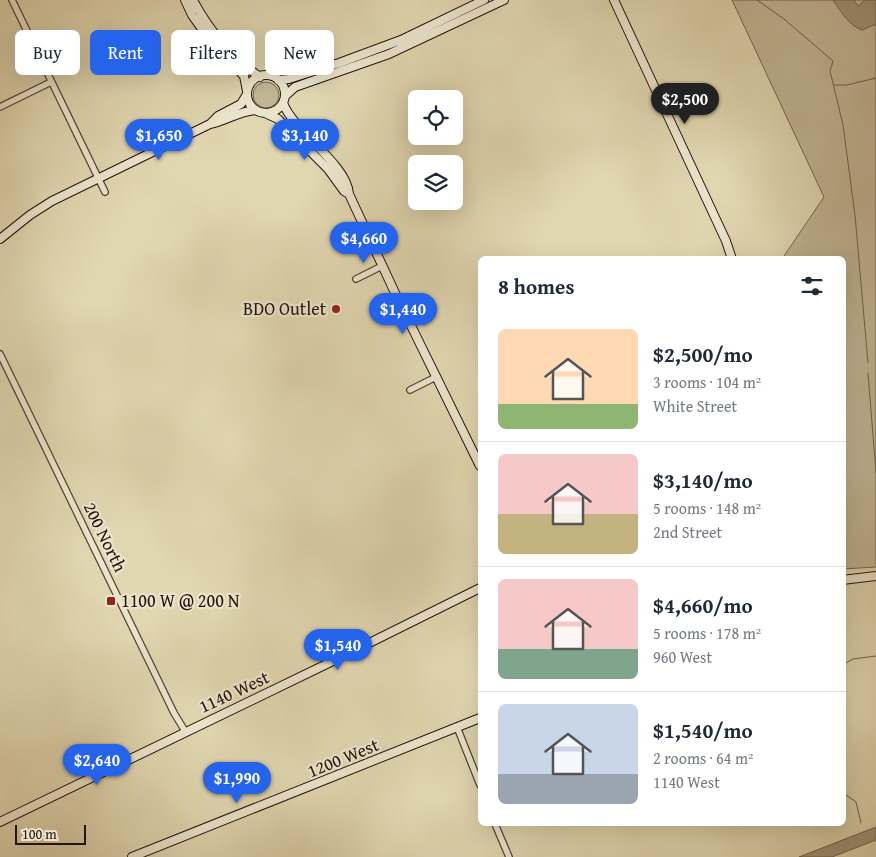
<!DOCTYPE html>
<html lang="en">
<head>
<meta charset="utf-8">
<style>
  body { margin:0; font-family:"Gentium Book Plus",serif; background:#f6f6f7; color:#1f2937; height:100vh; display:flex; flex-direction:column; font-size:19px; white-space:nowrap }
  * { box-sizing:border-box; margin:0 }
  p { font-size:16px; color:#747a83 }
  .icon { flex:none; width:28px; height:28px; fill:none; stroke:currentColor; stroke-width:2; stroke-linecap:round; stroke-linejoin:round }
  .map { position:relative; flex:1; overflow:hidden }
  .details { position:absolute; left:478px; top:256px; width:368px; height:570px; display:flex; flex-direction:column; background:#fff; border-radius:8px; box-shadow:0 5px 20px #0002 }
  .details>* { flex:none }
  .top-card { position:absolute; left:15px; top:30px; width:388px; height:45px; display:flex; gap:10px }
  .controls { position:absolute; left:408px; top:90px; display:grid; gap:10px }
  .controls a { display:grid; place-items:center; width:55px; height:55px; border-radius:8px; background:#fff; box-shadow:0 5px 20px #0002; font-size:25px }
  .scale { position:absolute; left:15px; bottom:12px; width:71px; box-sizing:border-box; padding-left:5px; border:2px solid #24120b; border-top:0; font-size:14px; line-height:18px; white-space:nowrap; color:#24120b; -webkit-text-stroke:4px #ebe4cc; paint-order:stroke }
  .price { position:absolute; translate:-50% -42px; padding:0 11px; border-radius:18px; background:#2563eb; color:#fff; font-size:16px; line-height:32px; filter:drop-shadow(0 1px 2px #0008) }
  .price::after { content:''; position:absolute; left:50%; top:30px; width:15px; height:11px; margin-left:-8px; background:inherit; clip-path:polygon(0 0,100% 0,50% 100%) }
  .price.current { background:#222; color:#fff }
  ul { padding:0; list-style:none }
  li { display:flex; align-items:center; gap:15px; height:125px; padding:0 20px }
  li+li { border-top:1px solid #e0e1e3 }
  li span { display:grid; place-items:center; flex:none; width:140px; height:100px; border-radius:8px; color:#555 }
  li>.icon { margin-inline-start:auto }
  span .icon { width:60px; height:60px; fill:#fffc; stroke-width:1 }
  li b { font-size:21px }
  h2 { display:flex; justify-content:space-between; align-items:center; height:60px; padding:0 20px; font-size:21px }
  .chip { padding:0 18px; border-radius:8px; background:#fff; box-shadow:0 5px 20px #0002; font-size:18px; line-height:45px }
  .chip.current { background:#2563eb; color:#fff }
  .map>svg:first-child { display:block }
</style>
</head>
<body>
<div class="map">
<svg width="876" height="857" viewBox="0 0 876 857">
  <rect width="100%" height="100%" fill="#e0d6b0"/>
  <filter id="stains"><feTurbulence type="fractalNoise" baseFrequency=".004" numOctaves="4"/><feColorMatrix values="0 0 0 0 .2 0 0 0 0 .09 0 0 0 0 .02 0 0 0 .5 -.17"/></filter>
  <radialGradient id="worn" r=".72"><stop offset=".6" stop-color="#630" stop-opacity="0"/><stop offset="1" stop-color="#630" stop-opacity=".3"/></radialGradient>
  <path fill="#c0b594" stroke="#726450" d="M732,0H876V567L843,569L842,259H782L824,197Z
    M253 95a13 13 0 1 1 26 0a13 13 0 1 1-26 0Z"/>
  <path fill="#a09378" stroke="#6e5f4c" d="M833,0H854L858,6L865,0H876V24L862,30C848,25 841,11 833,0Z
    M876,827V840L832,857H799Z"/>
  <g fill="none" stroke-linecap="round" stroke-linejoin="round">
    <path stroke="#6e5f4c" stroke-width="1" d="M757,0L784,19L833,61L830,71L843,125L855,215L868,363
      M834,85H847L876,78
      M868,373L876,473
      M842,665L853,659L876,656
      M842,792L856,802L861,823"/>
    <g stroke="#534334" stroke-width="8">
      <path id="street" d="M12,0L105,192
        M0,107L51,82
        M356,279L382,266
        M0,354L174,713L185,731
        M410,390L436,377
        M457,727L480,785
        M495,824L509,857"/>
    </g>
    <g stroke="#24120b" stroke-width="10">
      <path id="secondary" d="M185,0L192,15L207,36L244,76L247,91
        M193,0C208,29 232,58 260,77
        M614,0L726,241L732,259
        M247 94a19 19 0 1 1 38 0a19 19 0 1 1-38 0Z
        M278,80L289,79L339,63L401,40L484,0
        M285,96L295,87L389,54L504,0
        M283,103C294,132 347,164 349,194L396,295L480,466
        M265,113L278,119L328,169L344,191L349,194
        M210,124L218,116L241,104L247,94
        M0,239L30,215L52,201L210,124C226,121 239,111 256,110
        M842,580L876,576
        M0,822L333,661L480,588
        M132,857L480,718"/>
    </g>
    <use href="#street" stroke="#ebe4cc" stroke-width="5.5"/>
    <use href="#secondary" stroke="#ebe4cc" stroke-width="8"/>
  </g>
  <g fill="#8f2418" stroke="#ebe4cc" stroke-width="2">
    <circle cx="336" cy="309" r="5"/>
    <rect x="106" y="596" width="10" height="10" rx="2.5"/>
  </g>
  <g text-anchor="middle" stroke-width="4.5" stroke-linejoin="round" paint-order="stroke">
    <g font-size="18" fill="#24120b" stroke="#ebe4cc" text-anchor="end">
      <text x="326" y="315">BDO Outlet</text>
      <text x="121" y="607" text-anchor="start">1100 W @ 200 N</text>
    </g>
    <g font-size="18" fill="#24120b" stroke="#ebe4cc">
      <text transform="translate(105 537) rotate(64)" y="6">200 North</text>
      <text transform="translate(234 692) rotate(-25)" y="6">1140 West</text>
      <text transform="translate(343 758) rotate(-22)" y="6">1200 West</text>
    </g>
  </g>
  <rect width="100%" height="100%" filter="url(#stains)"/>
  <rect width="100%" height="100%" fill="url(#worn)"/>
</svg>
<div class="controls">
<a><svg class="icon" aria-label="locate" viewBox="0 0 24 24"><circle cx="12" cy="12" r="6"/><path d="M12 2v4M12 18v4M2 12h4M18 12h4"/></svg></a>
<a><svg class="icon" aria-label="layers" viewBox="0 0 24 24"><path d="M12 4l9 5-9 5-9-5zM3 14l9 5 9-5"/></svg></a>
</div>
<div class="scale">100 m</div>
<b class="price current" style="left:685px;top:125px">$2,500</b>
<b class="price" style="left:159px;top:161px">$1,650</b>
<b class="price" style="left:305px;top:161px">$3,140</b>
<b class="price" style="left:364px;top:264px">$4,660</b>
<b class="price" style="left:403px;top:335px">$1,440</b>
<b class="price" style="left:338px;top:671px">$1,540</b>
<b class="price" style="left:97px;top:786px">$2,640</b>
<b class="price" style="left:237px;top:804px">$1,990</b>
<div class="top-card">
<a class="chip">Buy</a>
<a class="chip current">Rent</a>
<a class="chip">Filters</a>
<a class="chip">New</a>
</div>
<section class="details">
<h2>8 homes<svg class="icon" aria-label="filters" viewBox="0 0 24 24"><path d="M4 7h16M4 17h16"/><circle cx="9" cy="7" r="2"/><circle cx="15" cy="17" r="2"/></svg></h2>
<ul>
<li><span style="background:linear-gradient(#ffd9b3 75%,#8fb573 0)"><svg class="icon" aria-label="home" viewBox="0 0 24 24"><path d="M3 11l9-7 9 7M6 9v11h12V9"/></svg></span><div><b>$2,500/mo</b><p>3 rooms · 104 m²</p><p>White Street</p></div></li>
<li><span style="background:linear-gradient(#f6c9c9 60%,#c2b280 0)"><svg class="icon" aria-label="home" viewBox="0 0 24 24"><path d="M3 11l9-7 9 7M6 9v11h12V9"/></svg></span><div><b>$3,140/mo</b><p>5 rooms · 148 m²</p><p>2nd Street</p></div></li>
<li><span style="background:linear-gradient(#f6c9c9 70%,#7fa58c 0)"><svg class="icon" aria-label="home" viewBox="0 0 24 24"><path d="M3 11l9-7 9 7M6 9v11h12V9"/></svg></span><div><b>$4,660/mo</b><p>5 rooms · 178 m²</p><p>960 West</p></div></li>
<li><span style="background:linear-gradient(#c9d6e8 70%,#9aa5b1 0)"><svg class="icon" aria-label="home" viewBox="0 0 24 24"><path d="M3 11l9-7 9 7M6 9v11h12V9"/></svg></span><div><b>$1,540/mo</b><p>2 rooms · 64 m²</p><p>1140 West</p></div></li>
</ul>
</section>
</div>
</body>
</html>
